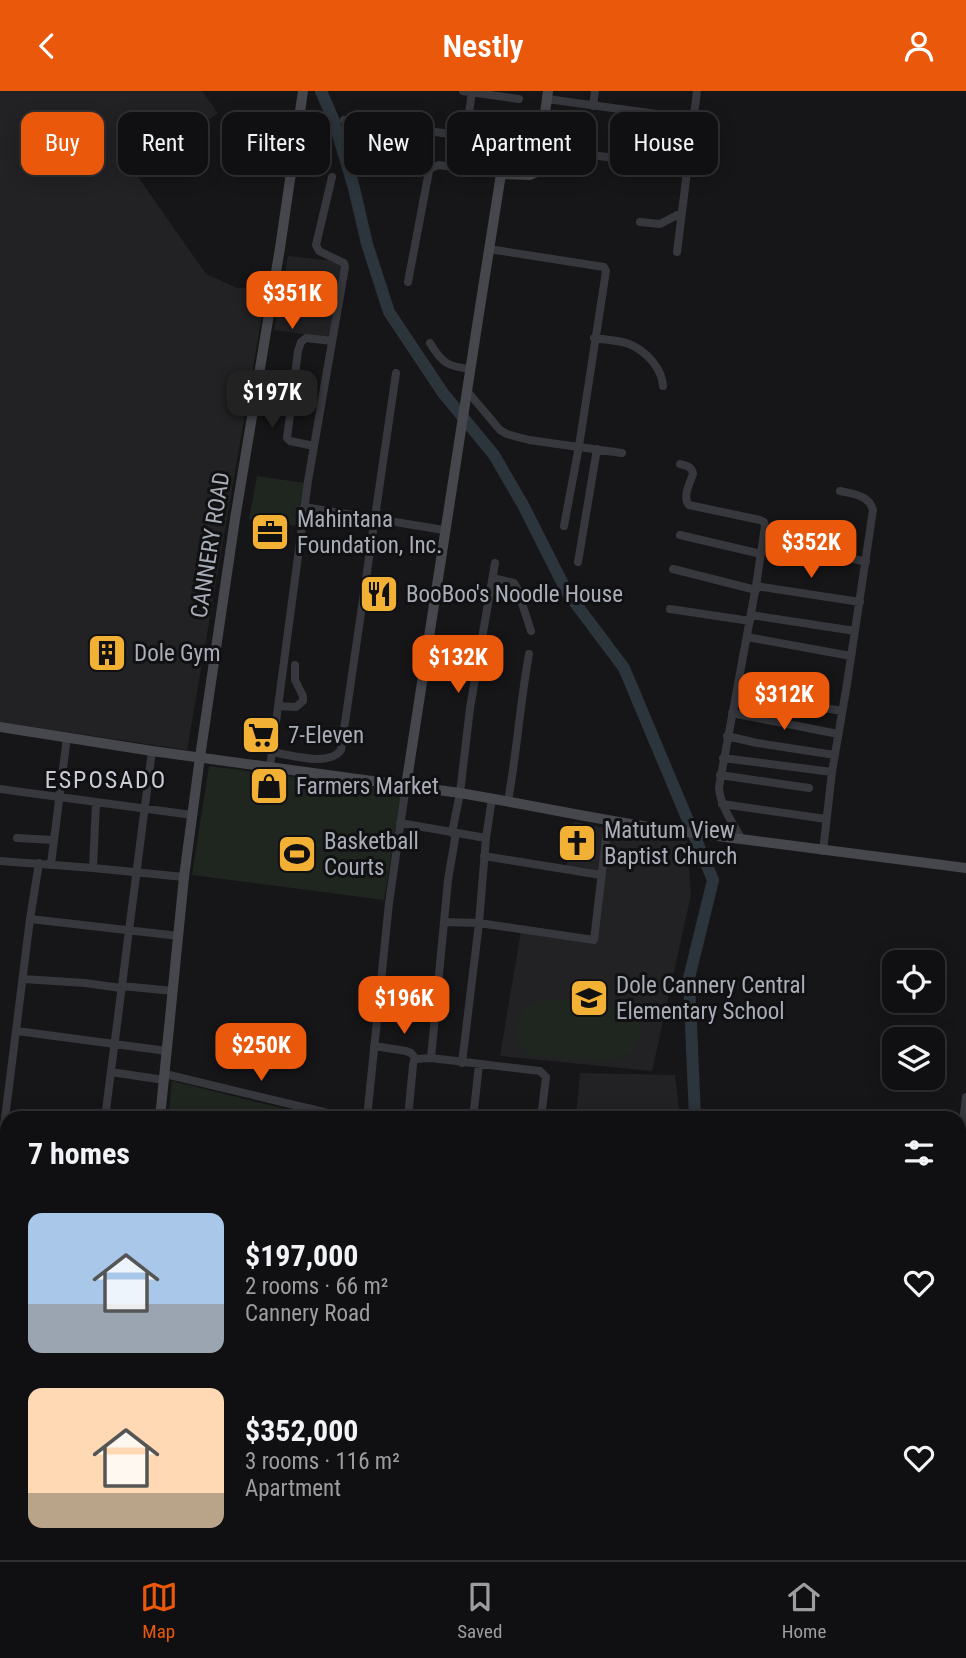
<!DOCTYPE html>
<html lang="en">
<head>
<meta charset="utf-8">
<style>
  body { margin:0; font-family:"Roboto Condensed",sans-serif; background:#1e1e20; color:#f1f3f6; height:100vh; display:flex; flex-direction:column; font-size:26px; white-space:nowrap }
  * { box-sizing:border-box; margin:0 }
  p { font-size:23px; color:#9c9d9f }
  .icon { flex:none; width:38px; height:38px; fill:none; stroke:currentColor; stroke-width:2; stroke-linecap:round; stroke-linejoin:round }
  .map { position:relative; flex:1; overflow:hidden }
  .panel { position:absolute; left:0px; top:1020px; width:966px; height:450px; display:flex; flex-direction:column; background:#101012; border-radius:21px 21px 0 0; box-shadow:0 4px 18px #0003,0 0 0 2px #303032 }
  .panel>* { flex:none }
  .guide { position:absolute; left:21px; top:21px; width:924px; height:63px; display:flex; gap:14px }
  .fabs { position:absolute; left:882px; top:859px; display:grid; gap:14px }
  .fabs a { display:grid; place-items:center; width:63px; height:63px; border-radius:14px; background:#101012; box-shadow:0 4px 18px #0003,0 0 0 2px #303032; font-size:35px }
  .price { position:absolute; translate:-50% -60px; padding:0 16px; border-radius:14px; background:#ea580c; color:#fff; font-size:23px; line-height:46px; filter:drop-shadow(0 2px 4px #0008) }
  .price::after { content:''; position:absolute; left:50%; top:42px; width:21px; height:16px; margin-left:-10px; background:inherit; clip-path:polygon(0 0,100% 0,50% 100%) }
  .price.active { background:#222; color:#fff }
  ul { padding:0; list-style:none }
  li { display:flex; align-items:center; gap:21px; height:175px; padding:0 28px }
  li span { display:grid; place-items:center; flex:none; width:196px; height:140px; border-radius:14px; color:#555 }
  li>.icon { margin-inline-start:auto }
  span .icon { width:84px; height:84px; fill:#fffc; stroke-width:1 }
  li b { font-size:30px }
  h2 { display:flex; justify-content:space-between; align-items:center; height:84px; padding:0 28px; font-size:30px }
  .chip { padding:0 24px; border-radius:14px; background:#101012; box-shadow:0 4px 18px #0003,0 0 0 2px #303032; font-size:24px; line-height:63px }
  .chip.active { background:#ea580c; color:#fff }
  header { display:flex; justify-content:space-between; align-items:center; height:91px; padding:0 28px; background:#ea580c; color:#fff; font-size:32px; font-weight:600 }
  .tab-bar { display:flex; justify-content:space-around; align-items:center; height:98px; border-top:2px solid #303032; background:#101012; font-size:19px; color:#9c9d9f }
  .tab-bar a { display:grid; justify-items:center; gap:4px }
  .tab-bar .active { color:#ea580c }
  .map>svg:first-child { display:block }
</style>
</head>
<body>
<header><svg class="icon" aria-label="back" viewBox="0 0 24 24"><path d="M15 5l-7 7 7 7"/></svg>Nestly<svg class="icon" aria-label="person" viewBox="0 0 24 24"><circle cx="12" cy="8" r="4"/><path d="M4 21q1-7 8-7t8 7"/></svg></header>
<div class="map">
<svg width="966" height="1469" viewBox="0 0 966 1469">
  <rect width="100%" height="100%" fill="#161618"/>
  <path fill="#222225" d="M0,0H202L218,22L136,83L206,183L237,197L267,196L187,659L0,631Z
    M288,165L343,171L330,247L274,239Z
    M574,731L605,737L600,782L566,776Z
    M611,734L687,747L691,804L652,980L500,965L522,834L595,850Z
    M580,982L675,984L680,1027H576Z
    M105,1463H290L288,1469H104Z"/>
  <path fill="#1e261f" d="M257,385L305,392L297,435L249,428Z
    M209,675L402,700L384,809L192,784Z
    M549,908L629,917C638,923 641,931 640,941C636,975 603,970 578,968C564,967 549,966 534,965C517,959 512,947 518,929C520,924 523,918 527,915C533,910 541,909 549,908Z
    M172,990L321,1027H168Z"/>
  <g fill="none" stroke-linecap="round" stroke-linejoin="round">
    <path stroke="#2c353c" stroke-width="12" d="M321,0L334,30L354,97L367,153L389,221L443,302L494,364L523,414L567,501L624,577L713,789L689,887L695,1027
      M959,1452L966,1460"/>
    <path stroke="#37383d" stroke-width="8" d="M463,0L519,8
      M547,8L693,28
      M593,15L595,0
      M344,29L511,51
      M541,57L687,77
      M461,78L472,1
      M640,131L660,133L681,122
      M489,158L604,176L606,180L579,355L564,435
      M677,161L697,0
      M408,191L429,80L431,77L439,74L501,83
      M594,247C606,249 618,249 629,253C646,260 662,277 663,295
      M430,252C442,272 448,276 471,278
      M467,300L500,339L507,343L529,349L622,362
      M314,355L290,350L287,347L298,260L301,251L306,247L332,250
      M680,373C686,375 692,375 693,383C690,392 682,406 689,414L760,429L764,431L765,435L756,495L719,696C720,715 733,732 742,749
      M304,416L444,439
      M680,444L761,463
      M764,445L866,471
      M578,471L597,358
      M673,478L756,499
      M493,487L514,492L517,497L531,540
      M756,495L860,511
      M670,518L750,530
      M751,524L855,540
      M747,546L851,565
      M764,610L772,608L842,620
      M278,615L296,616L303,610V605L295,589V574
      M732,622L838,643
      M727,645L757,652L835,664
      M272,661C291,664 329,676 341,659L396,282
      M723,667L832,681
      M270,676L308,390L345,176L344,172L319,160L316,154L332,86
      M720,684L809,697
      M0,698L192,724
      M508,710C517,661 520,612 529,563
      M722,713L826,728
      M400,732L486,747
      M452,742L460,702L470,617L495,472
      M17,747L53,749
      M823,760L832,681L847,593L873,419C869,404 853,403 840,400
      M484,765L601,784
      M0,770L93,777L184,786
      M51,773L67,646
      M93,777L96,711
      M30,828L39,772
      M444,831L479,832L594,849L608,730
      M23,888L85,892L121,897
      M122,895L173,900
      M17,940L167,960
      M374,955L406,960L411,962L416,968L431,967L540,980L546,986L541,1027
      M431,967L448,789L456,742
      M462,972L479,832L486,747L492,707
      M111,981L164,989
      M165,983L349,1027
      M105,1027L152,660
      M367,1027L389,812L406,695
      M408,1027L413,974L414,970L416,968
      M473,1027L479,974
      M959,1063L966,1006
      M0,1067L30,828L179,845
      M0,1191L7,1192
      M0,1239H7
      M0,1267L7,1268
      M0,1304L7,1305
      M0,1342L7,1343
      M959,1350L966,1352
      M959,1366L966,1375
      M437,1463L464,1469
      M30,1469L31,1463
      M292,1469L293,1463
      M344,1469L346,1463
      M396,1469L397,1463
      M505,1469L507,1463
      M558,1469L560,1463
      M607,1469L609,1463
      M744,1469L746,1463"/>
    <path stroke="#45474d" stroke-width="10" d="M0,636L152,660L460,702C525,713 590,727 655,737L966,777
      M406,695C436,491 469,287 501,83L530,84L537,81L548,0
      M160,1027L184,786L200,666L235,428L280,157L303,0
      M93,1469L95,1463"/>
  </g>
  <defs>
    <g id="office-square" transform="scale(2.0125)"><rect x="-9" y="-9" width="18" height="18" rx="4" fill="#f2b134" stroke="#111113"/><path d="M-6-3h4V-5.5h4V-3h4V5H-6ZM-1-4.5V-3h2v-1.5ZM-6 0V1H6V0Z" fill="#111"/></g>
    <g id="restaurant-square" transform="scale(2.0125)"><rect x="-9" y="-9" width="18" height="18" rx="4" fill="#f2b134" stroke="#111113"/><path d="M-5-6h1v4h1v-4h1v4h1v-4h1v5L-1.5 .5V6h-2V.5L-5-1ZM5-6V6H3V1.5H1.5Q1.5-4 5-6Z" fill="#111"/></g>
    <g id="building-square" transform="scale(2.0125)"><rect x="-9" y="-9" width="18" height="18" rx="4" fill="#f2b134" stroke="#111113"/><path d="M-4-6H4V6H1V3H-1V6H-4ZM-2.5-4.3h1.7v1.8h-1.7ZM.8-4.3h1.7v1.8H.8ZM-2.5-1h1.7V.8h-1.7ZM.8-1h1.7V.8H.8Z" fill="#111"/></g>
    <g id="supermarket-square" transform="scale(2.0125)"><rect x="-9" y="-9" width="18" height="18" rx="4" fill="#f2b134" stroke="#111113"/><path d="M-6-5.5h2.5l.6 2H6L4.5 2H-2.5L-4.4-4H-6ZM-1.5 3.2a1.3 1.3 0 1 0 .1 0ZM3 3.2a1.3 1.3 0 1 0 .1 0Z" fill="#111"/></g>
    <g id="shop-square" transform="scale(2.0125)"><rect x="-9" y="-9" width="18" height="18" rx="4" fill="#f2b134" stroke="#111113"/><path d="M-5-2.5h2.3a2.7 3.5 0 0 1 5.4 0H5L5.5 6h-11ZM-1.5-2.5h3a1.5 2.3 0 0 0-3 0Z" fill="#111"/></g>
    <g id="church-square" transform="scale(2.0125)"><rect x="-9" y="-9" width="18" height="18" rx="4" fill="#f2b134" stroke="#111113"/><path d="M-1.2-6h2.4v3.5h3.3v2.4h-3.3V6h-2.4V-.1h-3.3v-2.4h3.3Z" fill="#111"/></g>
    <g id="stadium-square" transform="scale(2.0125)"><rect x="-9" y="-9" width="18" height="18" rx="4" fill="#f2b134" stroke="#111113"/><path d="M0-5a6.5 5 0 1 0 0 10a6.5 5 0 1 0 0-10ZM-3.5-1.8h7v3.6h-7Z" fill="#111"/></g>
    <g id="school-square" transform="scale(2.0125)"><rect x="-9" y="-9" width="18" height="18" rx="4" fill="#f2b134" stroke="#111113"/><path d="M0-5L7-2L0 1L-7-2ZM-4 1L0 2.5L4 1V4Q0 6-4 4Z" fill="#111"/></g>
  </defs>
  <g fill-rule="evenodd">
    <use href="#office-square" x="270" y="441"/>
    <use href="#restaurant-square" x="379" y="503"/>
    <use href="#building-square" x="107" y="562"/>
    <use href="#supermarket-square" x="261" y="644"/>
    <use href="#shop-square" x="269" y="695"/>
    <use href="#church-square" x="577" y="752"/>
    <use href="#stadium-square" x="297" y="763"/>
    <use href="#school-square" x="589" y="907"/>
  </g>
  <g text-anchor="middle" stroke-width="6" stroke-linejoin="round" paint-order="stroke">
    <g font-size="23" fill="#a8adb8" stroke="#111113" text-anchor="start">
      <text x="297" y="436">Mahintana<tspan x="297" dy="26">Foundation, Inc.</tspan></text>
      <text x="406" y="511">BooBoo's Noodle House</text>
      <text x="134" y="570">Dole Gym</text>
      <text x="288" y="652">7-Eleven</text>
      <text x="296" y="703">Farmers Market</text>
      <text x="604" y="747">Matutum View<tspan x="604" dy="26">Baptist Church</tspan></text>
      <text x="324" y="758">Basketball<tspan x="324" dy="26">Courts</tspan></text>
      <text x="616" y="902">Dole Cannery Central<tspan x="616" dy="26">Elementary School</tspan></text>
    </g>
    <g font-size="23" fill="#a8adb8" stroke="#111113">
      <text transform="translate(210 454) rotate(-81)" y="8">CANNERY ROAD</text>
    </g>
    <g font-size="24" letter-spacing="2" fill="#c9ccd4" stroke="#111113">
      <text x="106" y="697">ESPOSADO</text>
    </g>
  </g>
</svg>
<div class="fabs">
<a><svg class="icon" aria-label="locate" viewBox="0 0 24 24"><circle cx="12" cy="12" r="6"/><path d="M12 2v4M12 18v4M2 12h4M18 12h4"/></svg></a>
<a><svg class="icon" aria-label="layers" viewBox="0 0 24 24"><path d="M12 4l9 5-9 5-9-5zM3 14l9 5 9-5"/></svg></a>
</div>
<b class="price" style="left:292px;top:240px">$351K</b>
<b class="price active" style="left:272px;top:339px">$197K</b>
<b class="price" style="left:811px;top:489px">$352K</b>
<b class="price" style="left:458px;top:604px">$132K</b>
<b class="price" style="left:784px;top:641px">$312K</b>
<b class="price" style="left:404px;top:945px">$196K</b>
<b class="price" style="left:261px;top:992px">$250K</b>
<div class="guide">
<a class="chip active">Buy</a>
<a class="chip">Rent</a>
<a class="chip">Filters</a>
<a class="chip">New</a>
<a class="chip">Apartment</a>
<a class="chip">House</a>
</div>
<section class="panel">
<h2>7 homes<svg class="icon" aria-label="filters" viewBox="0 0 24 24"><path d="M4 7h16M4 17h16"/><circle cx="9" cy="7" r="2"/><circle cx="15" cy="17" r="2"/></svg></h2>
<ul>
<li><span style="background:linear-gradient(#a9c7e8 65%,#9aa5b1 0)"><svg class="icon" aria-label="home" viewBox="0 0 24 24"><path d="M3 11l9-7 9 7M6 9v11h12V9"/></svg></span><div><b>$197,000</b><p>2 rooms · 66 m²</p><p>Cannery Road</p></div><svg class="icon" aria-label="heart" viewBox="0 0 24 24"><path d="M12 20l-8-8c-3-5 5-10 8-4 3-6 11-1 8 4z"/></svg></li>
<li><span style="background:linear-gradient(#ffd9b3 75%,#b9a48a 0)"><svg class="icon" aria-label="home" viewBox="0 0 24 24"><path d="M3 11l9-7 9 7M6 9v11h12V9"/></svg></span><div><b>$352,000</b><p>3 rooms · 116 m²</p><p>Apartment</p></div><svg class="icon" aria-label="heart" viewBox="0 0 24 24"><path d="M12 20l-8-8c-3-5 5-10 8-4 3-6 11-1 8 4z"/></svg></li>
</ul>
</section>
</div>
<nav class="tab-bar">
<a class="active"><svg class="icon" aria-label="map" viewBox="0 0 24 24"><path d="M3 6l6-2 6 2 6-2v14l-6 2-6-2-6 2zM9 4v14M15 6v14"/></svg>Map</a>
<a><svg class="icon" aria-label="saved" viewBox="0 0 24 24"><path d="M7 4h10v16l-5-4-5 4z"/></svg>Saved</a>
<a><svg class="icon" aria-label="home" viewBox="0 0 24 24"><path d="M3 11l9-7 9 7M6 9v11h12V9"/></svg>Home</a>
</nav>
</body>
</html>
